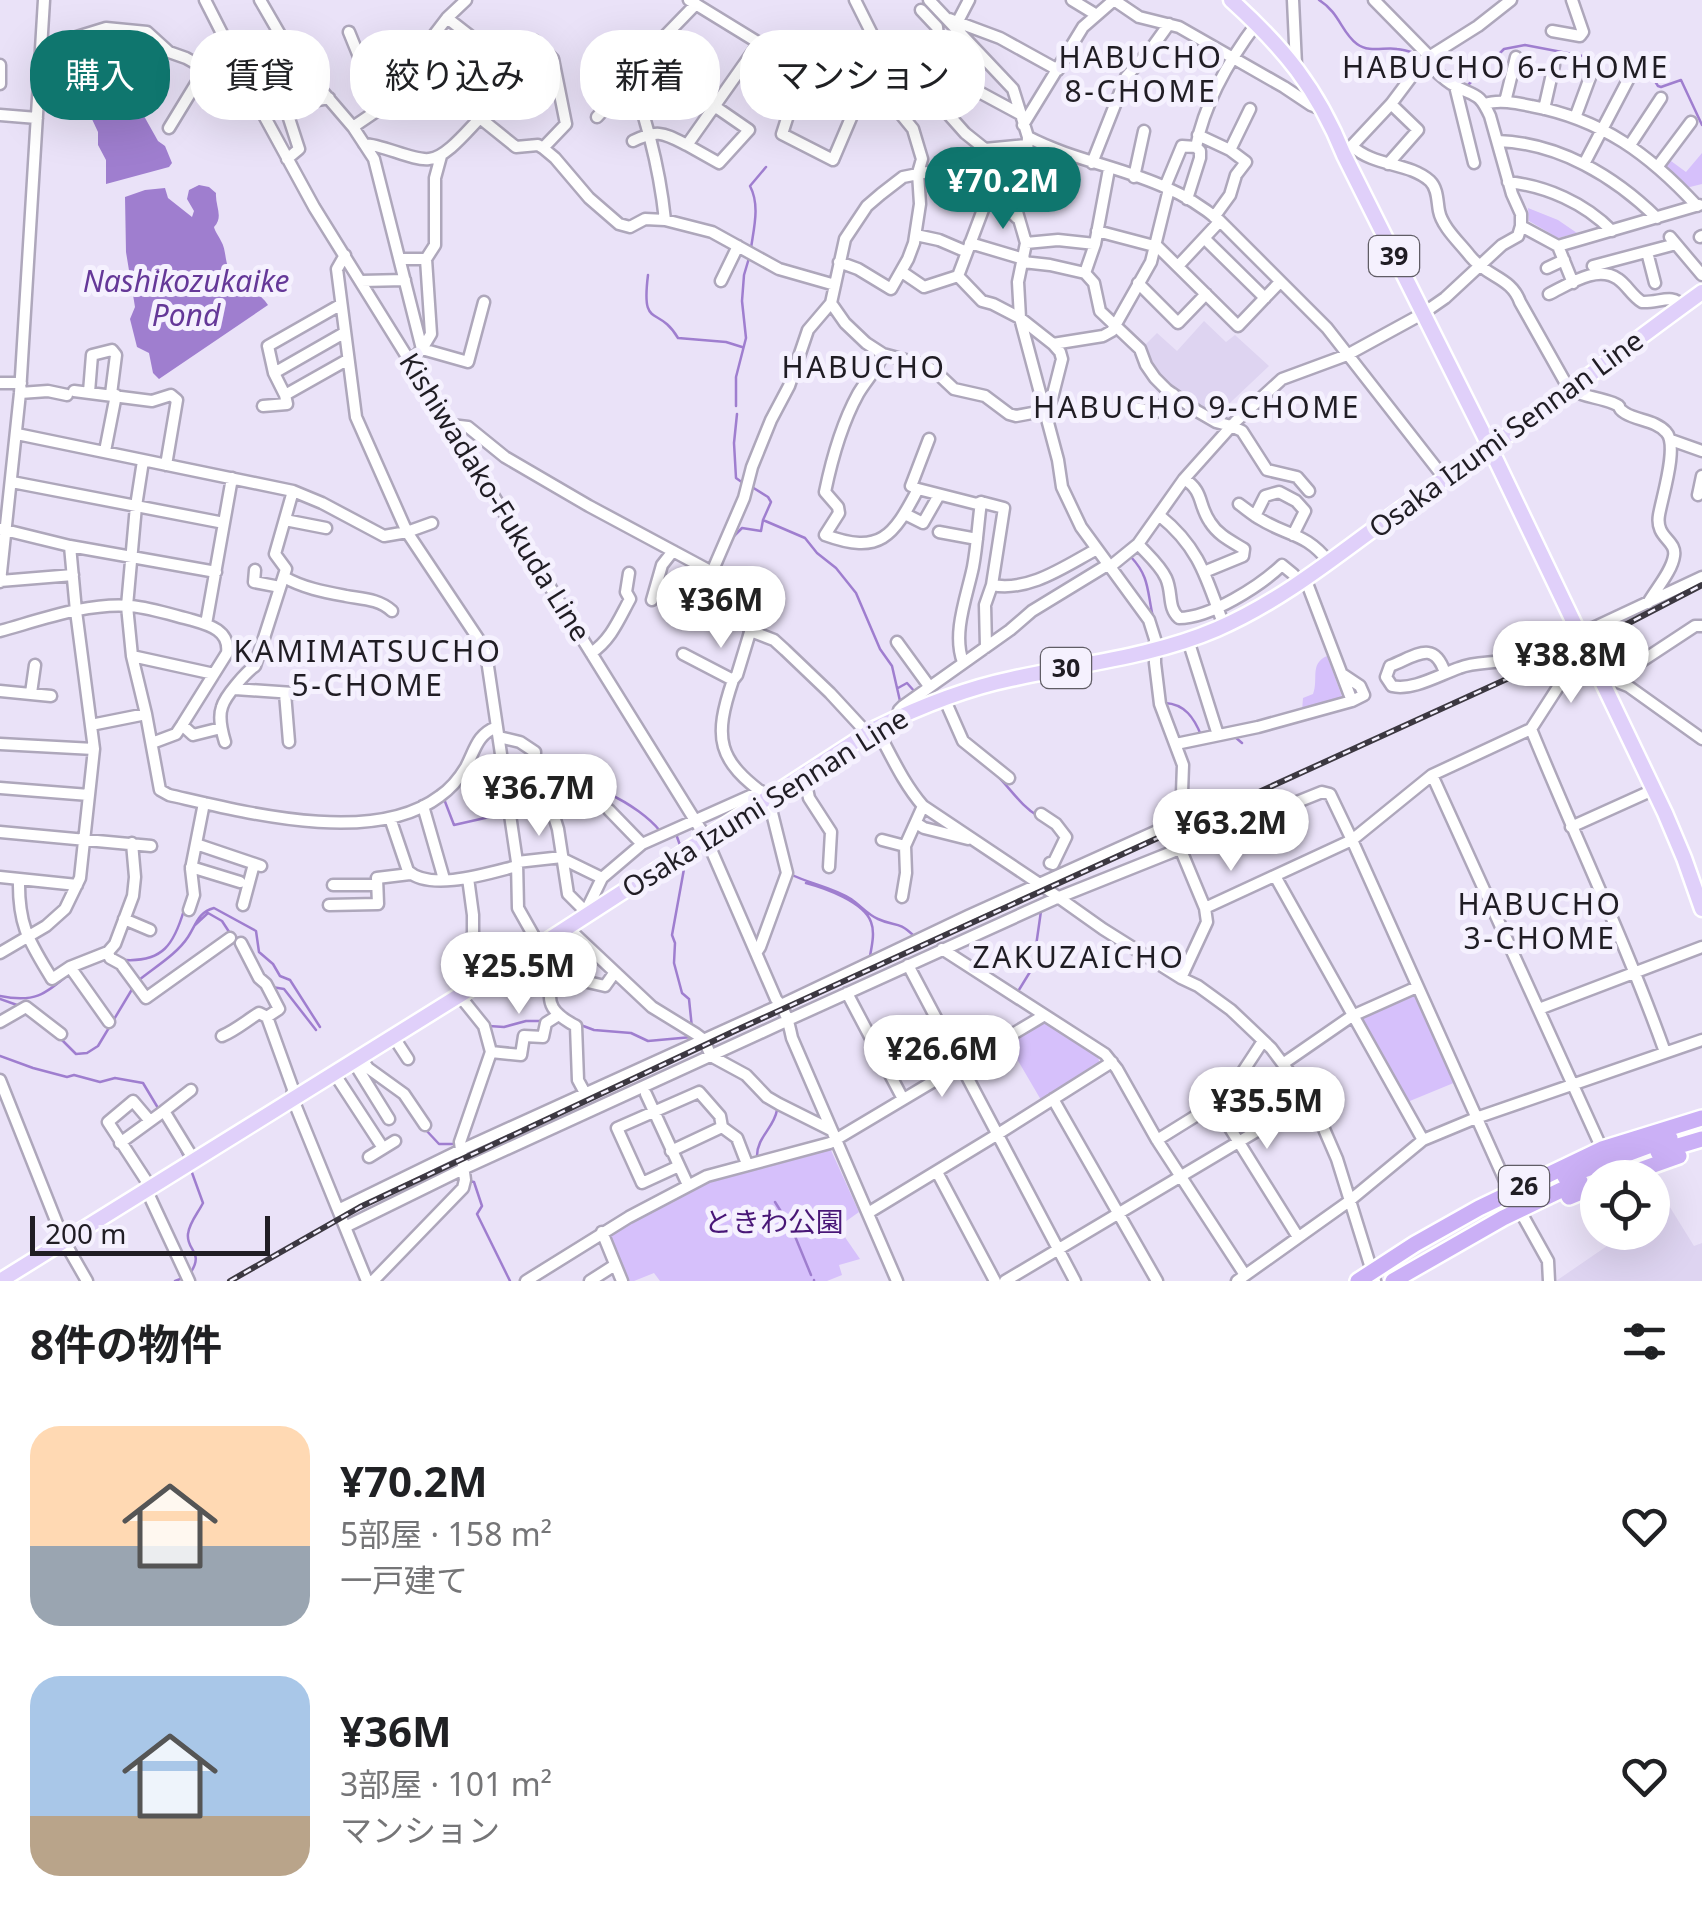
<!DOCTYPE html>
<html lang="ja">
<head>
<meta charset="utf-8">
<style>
  body { margin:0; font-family:"Noto Sans","Noto Sans JP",sans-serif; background:#f2f2f2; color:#202124; height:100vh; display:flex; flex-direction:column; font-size:38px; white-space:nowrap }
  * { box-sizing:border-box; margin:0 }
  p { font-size:32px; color:#757577 }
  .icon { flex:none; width:55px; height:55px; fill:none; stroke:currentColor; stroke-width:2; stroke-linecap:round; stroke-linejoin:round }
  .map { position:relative; height:1281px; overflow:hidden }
  .sheet { display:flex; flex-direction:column; background:#fff; flex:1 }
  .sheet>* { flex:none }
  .hud { position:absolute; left:30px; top:30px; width:1000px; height:90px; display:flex; gap:20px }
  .fabs { position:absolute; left:1580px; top:1160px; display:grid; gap:20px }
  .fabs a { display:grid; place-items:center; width:90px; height:90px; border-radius:50%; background:#fff; box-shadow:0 10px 40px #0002; font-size:50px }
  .scale { position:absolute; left:30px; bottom:25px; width:240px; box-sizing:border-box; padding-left:10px; border:5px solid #201d24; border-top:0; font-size:28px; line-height:35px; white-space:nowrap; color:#201d24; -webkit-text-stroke:8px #f5f1fe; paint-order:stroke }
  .price { position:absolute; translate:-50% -85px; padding:0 22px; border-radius:35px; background:#fff; color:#222; font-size:32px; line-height:65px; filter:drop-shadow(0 2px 5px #0008) }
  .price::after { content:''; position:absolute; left:50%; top:60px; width:30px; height:22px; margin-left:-15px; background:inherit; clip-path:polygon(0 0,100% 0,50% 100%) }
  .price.active { background:#0f766e; color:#fff }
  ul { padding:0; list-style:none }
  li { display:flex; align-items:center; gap:30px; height:250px; padding:0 30px }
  li span { display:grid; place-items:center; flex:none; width:280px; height:200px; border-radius:30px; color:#555 }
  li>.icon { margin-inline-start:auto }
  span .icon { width:120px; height:120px; fill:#fffc; stroke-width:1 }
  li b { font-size:42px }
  h2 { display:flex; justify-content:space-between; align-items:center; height:120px; padding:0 30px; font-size:42px }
  .tag { padding:0 35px; border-radius:40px; background:#fff; box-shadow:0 10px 40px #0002; font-size:35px; line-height:90px }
  .tag.active { background:#0f766e; color:#fff }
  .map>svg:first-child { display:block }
</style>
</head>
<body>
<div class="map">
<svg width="1702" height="1281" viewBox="0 0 1702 1281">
  <rect width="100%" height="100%" fill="#eae2f8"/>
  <path fill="#ded4f1" d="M1204,321L1226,342L1235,335L1269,366L1214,418L1172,391L1153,371L1142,348L1157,333L1177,351Z
    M1668,1204L1694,1246L1702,1243V1281H1556L1626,1233L1652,1232L1653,1214Z"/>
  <path fill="#d6c0fb" d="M1702,153V184L1686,188L1664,167L1666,160L1671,161L1686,172Z
    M1528,208L1558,220L1577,233L1558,238L1529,221Z
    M1327,656L1343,699L1302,711L1303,698L1313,694C1319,679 1309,664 1327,656Z
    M1415,991L1456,1082L1405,1103L1356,1016Z
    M1040,1022L1046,1023L1098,1057L1100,1065L1041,1100L1007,1042Z
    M830,1148L859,1212L838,1227L860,1259L839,1265L842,1275L827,1281H660L654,1273L634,1281H627L608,1237L610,1231L706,1181Z"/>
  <path fill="#9f7ecf" d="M105,80L126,89L135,100L158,141L165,146L172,163L169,167L106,184V160L98,145V132L91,117L87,95L88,82Z
    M199,185L209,187L216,193C215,206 224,217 214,227C215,232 219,236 221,241C227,251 224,263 231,272C242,286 258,290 268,305L159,379L153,373L149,353L137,347L130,319L135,307L126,252L125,197L145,190L165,188L168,198L192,217L194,211L187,199L189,190Z"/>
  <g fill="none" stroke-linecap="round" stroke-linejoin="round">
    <path stroke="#9f7ecf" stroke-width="2.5" d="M1319,0C1340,13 1341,32 1357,44C1369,53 1384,47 1397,49C1406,50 1414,53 1422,55
      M1432,60L1456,81
      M1467,86L1504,49L1525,45L1588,57L1634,63L1649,72L1658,86L1661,87L1681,80L1702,125
      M751,248C754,227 760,205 750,186L766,167
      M648,275C641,331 658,304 678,338L726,342L742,347
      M736,406V377L746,338L742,301L744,275L749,258
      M737,414L734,443L736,478L743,483
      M1045,432L1053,463
      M752,487L768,497L771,502L763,520L805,538L817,553L836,568L856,593L880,649L892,666L900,701
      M734,536L742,528L761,531L763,520
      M1131,557C1150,577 1147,592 1153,617
      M898,688L907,683L915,692
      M1165,703C1185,704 1194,718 1201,735
      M1235,737L1242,743
      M991,770C1008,784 1019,805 1038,816
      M548,788C580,771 640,806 660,831
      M444,799L454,825L507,813
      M514,810L541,792
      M676,834L681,848
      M686,858L672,935L675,943L674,963L682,993L689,999L692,1028
      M790,874C810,884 832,887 851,899C860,905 868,915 878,919C895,927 898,920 914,936
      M806,883C825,888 864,902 871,922C875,932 872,945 870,956
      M195,925L208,913L222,921L237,944
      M125,960C163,962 174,944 184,910
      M139,980C155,967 177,954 188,937C196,925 198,912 214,908L256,931L259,952L273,964L280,976L290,980L320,1027
      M272,987L284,989L316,1030
      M1017,993L1033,967L1041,911
      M0,996C34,1003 45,995 70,973
      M0,999L17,1005
      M578,1024L594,1030L631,1033L648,1041L692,1037
      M489,1026L504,1027L526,1021H544
      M60,1038L76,1054L87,1053L98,1046L134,986
      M0,1056L33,1068L67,1077L74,1075L100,1082L115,1078L143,1083L158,1108
      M425,1129L439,1144H456
      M176,1140L185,1159
      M757,1156C757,1137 774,1128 777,1110
      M191,1170L203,1203C198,1213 189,1223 188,1234C186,1250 204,1252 191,1272
      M469,1181L474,1182L482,1206L477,1214L510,1281
      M775,1202L792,1229L811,1275
      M814,1280V1281
      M175,1281L183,1278"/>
    <g stroke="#aea7bb" stroke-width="15">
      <path id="minor" d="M205,0L261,110L314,207L706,838L776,999C786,1010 789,1024 792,1038L897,1281
        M260,0L293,57L353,127L374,159L422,349L411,361
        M689,0L759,43L819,86L844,96L879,104L916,95L941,106L965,133L985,149
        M855,0L880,50L896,101
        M929,0L1013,89L1028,137L1026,172L1017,212L1026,243L1018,282L1020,318L1058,460L1062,487L1081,527L1149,620L1155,639V663L1160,704L1183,765L1180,848L1205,908L1207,922L1181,978
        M1072,0L1095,14
        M1114,0L1139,17L1179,27L1284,87L1311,105L1324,110
        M1293,0L1296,65
        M1374,0L1429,56
        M921,10L937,27L943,81L941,106
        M447,18L514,70
        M949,19L1000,38L1058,70
        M957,23L969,0
        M1552,31L1580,36L1583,32L1572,0
        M349,32L378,103V110L353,127
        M41,48L106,28L147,32L169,52L186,58L220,77L243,75
        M623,59C645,111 659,164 665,220
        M1424,60L1478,26L1511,0
        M0,65V84
        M588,74L663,38L696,4
        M668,74L749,130L719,163L687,145
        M806,75L791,106L782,134L833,160L859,99
        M943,81L981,93L1020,114
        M1455,86L1474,163
        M1505,102L1516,57
        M427,104L473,39
        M1485,104C1499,99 1517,103 1531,106C1602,119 1650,155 1697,206
        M1544,109L1554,65
        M261,110L329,98
        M378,110L386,89L408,69L447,18L466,0
        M0,115L37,118
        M597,117L610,103L657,89L678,58
        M480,118L535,41L553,59L566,124L543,148
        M1575,118L1592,72
        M1023,125L1083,27L1114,0
        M169,128L205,69
        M1198,135L1230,150L1246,162L1236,175L1230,195L1214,217
        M1028,137C1072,160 1122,167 1167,188C1186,196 1204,208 1220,221L1327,328L1445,479
        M633,141C658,129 663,133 687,145L759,43
        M1498,141C1559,143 1614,176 1657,218
        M364,144C384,145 413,161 429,159C446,158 468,130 480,118L516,147L538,145L543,148L555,158L589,198L619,224L630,227L645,219L665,220L712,232L779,269L835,285
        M1026,145L985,149L970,158L938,170L903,177L881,194L867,206L845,239L831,303L845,323L866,343L883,354L924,365L936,372L954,389L985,396L1009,414L1016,416L1043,411
        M1630,145L1661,98
        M1352,146C1374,167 1409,162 1430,181C1438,189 1437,201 1439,211C1442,227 1460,243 1470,256C1488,278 1511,277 1520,302L1569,389C1583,397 1598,397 1613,403C1625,408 1614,406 1625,413C1638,421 1655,420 1666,432C1679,445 1662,497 1659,515C1655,538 1677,540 1674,556C1672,571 1656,589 1648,603
        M1230,150L1250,109
        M1347,151L1391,104L1424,60C1433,68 1444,81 1455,86C1476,97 1479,92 1490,116L1512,194L1521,214V226
        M287,159L299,149L285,106L293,57
        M1092,163L1126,77L1151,49L1169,24
        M1388,164L1418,130L1391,104
        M1584,164L1628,80
        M1658,166L1691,122
        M944,168L945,185H956L988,195
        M997,177L1004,205L1017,218
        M1134,177L1144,131
        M1508,182C1546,186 1585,203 1612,231
        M1165,187L1182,146L1196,147C1205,101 1229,60 1257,23
        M1187,199L1200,158V151L1196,147
        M1521,226L1558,246L1699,205
        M1097,231L1154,246
        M916,235L939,240L967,252
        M1670,237L1702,275
        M1700,237L1702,236
        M1205,239L1265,298
        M970,243L1024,259
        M1026,243L1058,240L1095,244
        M1155,244L1238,326L1280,282
        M1558,246L1573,283
        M1647,252L1655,283
        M345,255L337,269L356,417L407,532L481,643L486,653L517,862L518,908L544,954L554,979C543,1004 555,1015 576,1026L578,1080L585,1093
        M400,259H426L435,245V178L441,156
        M426,259L431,334L422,349L468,362L484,302
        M839,262L858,269L891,289L908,259L914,243L920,204L918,173L922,159L913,129L891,102
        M1023,262L1050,265L1085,273L1094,283L1100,311L1140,349L1146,365L1155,378L1167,390L1197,411L1216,422L1231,426L1242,431L1267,470L1297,477L1309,491
        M1178,266L1220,221
        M1593,266L1676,244
        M1547,268L1564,260
        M902,272L924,287L958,276L982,301L993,304L1020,318L1053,344L1103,336L1112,331L1151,262L1169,189
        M1085,273L1095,244L1109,169
        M958,276L996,175L1002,149
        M361,281L405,280
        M721,281L738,246
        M1138,283L1178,323L1206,294
        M1549,294C1568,285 1597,264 1618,279C1627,285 1632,296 1642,302C1659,303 1673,293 1682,306
        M340,305L268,346L274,373L285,395L347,360
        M883,354C877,370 866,380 858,394C841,425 832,458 825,492L838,507L839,513L825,535C880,555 893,537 918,489L977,504L981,502L1004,508L992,585
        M274,373L344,333
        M0,383H21
        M74,391L152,401L171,395L177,400L166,465
        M89,392L92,355L112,350L116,355L111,394
        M20,393L48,391L67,395
        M263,406L287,404L285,395
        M1123,406L1156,412L1173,394
        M1047,418L1062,359L1060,352L1053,344
        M451,425L468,427L505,457L589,506L712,572L733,593L748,627L756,633L774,640L785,650L830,693L867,733
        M17,434L293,491L322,503L384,536L407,532L432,523
        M1671,440L1702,451
        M105,451L116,395
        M143,461L136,506L127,606L132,656L146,714L160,790L169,795C244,812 373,847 440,796C450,789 460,777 466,767C475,750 477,734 497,727
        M1184,479C1204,491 1198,505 1210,522C1218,535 1231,541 1244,549L1243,556L1204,572
        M12,482L224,523
        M918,489L911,486L929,439
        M1698,495L1702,476
        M1239,504C1246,509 1253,515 1260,519C1289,537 1305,532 1329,562
        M905,514L923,523L939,495
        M1160,516C1200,548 1207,580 1224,626
        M1255,516L1265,496L1279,492L1296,501L1305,511L1293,535
        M285,520L326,528
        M1,529L70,546L216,572
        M939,532L977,539
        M1138,544C1148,555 1160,565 1166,578C1173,593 1167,607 1179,618C1210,618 1260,586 1282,565L1293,574L1299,582
        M1111,566L1138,544L1184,479L1235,422L1282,379L1347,355L1422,314L1445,298L1502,245L1518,236L1521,226
        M255,570L254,582L280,587
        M712,572L744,498L752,467L771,420L789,386L808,330L831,303
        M284,577C303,588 325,592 346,596C363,599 379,599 392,611
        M1305,578L1352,701L1364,695L1360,686L1342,674
        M0,581L73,575
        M0,582L20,393L44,0
        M652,600L662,565L673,551
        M206,624L232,478
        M0,631C40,620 89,602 131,606C151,608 172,615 192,620C210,625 230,631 227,653L182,725L176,734L152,743
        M1188,640L1218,735
        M897,642L929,686
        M986,647L985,605L992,585C1030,592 1065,566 1097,549
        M591,653C611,640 619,619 630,599L626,592L629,573
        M683,654L733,680L737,675L751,629
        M132,656L214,674
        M963,662C952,633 967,596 973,567C977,546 978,524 981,502
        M1445,673C1434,639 1416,656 1390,666L1386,677L1392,686C1412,691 1439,675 1459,668C1476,661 1495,664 1512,659C1540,650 1565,633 1593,628L1702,577
        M733,680C713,739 717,760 768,797L787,873L760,947L756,953
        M1613,680L1628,686L1702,739
        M1603,684L1613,680L1695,626H1702
        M235,689L293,693
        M0,691L51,696
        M31,693L35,665
        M285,693L289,742
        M944,698L963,741L1009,778
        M898,717L899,710L903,706L1010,630L1032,611L1109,564
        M91,725L146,714
        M182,725L193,735L221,728
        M876,728C891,755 903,783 923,806L1041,885L1103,929L1181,978L1198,986L1231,1010L1271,1048L1307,1096L1324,1129L1337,1159L1375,1281
        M1531,729C1575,837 1626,943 1665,1052
        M499,737L520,742L535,752L534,773L547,794L558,829L568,894L588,914
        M225,742C222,732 218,718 222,707C225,696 246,672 255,666L286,569L275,554L293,491
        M0,744L94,749
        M1176,744L1258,727L1352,701
        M1432,775L1602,1149
        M798,777L806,784L809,798L831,832L829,867
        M0,788L89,795
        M423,806L444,879
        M609,810L642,844
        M1041,814L1056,824L1066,837L1053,864L1050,863
        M390,818L408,871C431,892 489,873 517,866
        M916,823L924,828L968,839
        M1571,827L1653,790
        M0,832L151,846
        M882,840L905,846
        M196,844L261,866
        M563,859L602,878
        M517,862L562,857
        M191,867L240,882
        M1275,876L1423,1140
        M0,877L77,885
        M468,878L473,915V943L480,961L489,976
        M19,879C18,926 29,941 52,979L70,967L108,952L115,944L133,896L135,877L132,843
        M333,885H377
        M902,897L906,873L905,846L923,806
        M243,905L254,864
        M329,905L378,904L377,878L410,874
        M1205,908L1352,840L1432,775L1531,729L1571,667L1592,659
        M189,910L194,895L191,869L204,803
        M586,911L602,878L642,844L761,791
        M124,919L150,930
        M567,927L652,1007L696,1034L704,1040L711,1056L746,1075L767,1097L779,1104L831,1130
        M942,949L1105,1054L1117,1069L1157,1140L1245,1275
        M108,952L110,958L121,964L146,998L230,938
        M0,953L46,926L65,909L80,878L94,749L76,611L70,546
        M908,965L1075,1281
        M70,967L109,1022
        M552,984L579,980L605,986L615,972
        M847,993L903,1099
        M781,1005L968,916L1179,821
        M1539,1009L1702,947
        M267,1017L293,1089L292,1097L367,1281
        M788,1020L1057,898L1322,792L1330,794L1352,840L1510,1192
        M0,1022L26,1007L61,1034
        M222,1036C236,1030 246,1021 259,1013L267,1017L279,1009L266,984L259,978L241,943
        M393,1036L408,1059
        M491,1052L521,1055L524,1036L543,1037L546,1023L557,1016
        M360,1057L368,1068L404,1094L425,1125
        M353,1061L389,1119
        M1284,1063L1352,1016L1417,987
        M334,1073L383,1148
        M0,1080L64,1241L87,1281
        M1206,1081L1215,1104L1298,1237
        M191,1090L164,1111L194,1160
        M1209,1090L1240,1076L1263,1041
        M646,1094L688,1185
        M1053,1099L1157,1281
        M150,1121L133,1101L108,1122L151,1188
        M1157,1140L1215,1104
        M120,1143L164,1111
        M671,1151L722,1127
        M369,1157L395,1141
        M679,1166L642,1183L617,1128L699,1092L720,1116L722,1127L737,1138L747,1164
        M937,1172L995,1281
        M147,1191L189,1281
        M338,1210L461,1150L776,1007
        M868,1213L998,1134L1112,1062
        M1524,1218L1548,1261L1549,1281
        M345,1227L463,1169L782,1023
        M602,1232L622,1281
        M373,1281L463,1188L465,1180L460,1142L491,1052L484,1026L459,995
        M526,1281L629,1217L707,1176L830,1143L1043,1016
        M590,1281L615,1265
        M1005,1281L1277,1119L1315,1111
        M1237,1281L1348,1202L1423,1140L1476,1118L1702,1040"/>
    </g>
    <g stroke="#fff" stroke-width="19">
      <path id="major" d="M1231,0C1284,48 1317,88 1344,155L1484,435L1665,813L1684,858L1702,909
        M0,1281L539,946L876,728C919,707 963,689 1011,679C1079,664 1152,657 1217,629C1284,600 1341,552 1401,509C1429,489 1459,470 1488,449C1561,398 1630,344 1702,292"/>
    </g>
    <g stroke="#fff" stroke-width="20">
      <path id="highway" d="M1658,1152L1702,1139
        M1565,1177L1670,1138
        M1617,1178L1679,1156
        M1569,1197L1598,1185
        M1358,1281L1415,1244L1479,1208L1602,1149L1702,1118
        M1393,1281L1503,1218L1580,1181"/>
    </g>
    <use href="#minor" stroke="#fff" stroke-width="10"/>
    <use href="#major" stroke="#e0d0fa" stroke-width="14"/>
    <use href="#highway" stroke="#cbb0f6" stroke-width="15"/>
    <g stroke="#3c3841" stroke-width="6">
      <path id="rail" d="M230,1281L360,1207L741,1028L1623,626L1702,585"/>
    </g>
    <use href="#rail" stroke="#f5f1fe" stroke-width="2.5" stroke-dasharray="8" stroke-linecap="butt"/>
  </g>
  <g text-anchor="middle" stroke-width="10" stroke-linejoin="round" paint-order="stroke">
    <g fill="#f5f1fe" stroke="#605d65" stroke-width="2.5">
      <rect x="1369" y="236" width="50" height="40" rx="8"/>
      <rect x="1041" y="648" width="50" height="40" rx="8"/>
      <rect x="1499" y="1166" width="50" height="40" rx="8"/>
    </g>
    <g font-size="25" font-weight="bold" fill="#201d24">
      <text x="1394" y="265">39</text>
      <text x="1066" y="677">30</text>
      <text x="1524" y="1195">26</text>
    </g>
    <g font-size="28" fill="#201d24" stroke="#f5f1fe">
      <text transform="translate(1506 434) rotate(-36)" y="10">Osaka Izumi Sennan Line</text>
      <text transform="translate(495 497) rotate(58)" y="10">Kishiwadako-Fukuda Line</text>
      <text transform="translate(765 803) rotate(-32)" y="10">Osaka Izumi Sennan Line</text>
    </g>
    <g font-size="28" fill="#491777" stroke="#f5f1fe">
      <text x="774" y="1232">ときわ公園</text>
    </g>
    <g font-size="30" letter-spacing="2.5" fill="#201d24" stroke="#f5f1fe">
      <text x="1141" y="68">HABUCHO<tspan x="1141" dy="34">8-CHOME</tspan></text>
      <text x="1506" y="78">HABUCHO 6-CHOME</text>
      <text x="864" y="378">HABUCHO</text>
      <text x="1197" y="418">HABUCHO 9-CHOME</text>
      <text x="368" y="662">KAMIMATSUCHO<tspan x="368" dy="34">5-CHOME</tspan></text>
      <text x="1540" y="915">HABUCHO<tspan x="1540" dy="34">3-CHOME</tspan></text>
      <text x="1079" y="968">ZAKUZAICHO</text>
    </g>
    <g font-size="30" font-style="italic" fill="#653898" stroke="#f5f1fe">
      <text x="186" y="292">Nashikozukaike<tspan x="186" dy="34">Pond</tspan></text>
    </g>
  </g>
</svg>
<div class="fabs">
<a><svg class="icon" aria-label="locate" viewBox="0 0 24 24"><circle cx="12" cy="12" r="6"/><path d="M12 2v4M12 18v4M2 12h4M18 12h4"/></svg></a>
</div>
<div class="scale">200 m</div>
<b class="price active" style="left:1003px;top:232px">¥70.2M</b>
<b class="price" style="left:721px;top:651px">¥36M</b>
<b class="price" style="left:1571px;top:706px">¥38.8M</b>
<b class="price" style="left:539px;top:839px">¥36.7M</b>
<b class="price" style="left:1231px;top:874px">¥63.2M</b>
<b class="price" style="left:519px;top:1017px">¥25.5M</b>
<b class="price" style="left:942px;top:1100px">¥26.6M</b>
<b class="price" style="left:1267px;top:1152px">¥35.5M</b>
<div class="hud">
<a class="tag active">購入</a>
<a class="tag">賃貸</a>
<a class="tag">絞り込み</a>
<a class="tag">新着</a>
<a class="tag">マンション</a>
</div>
</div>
<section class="sheet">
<h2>8件の物件<svg class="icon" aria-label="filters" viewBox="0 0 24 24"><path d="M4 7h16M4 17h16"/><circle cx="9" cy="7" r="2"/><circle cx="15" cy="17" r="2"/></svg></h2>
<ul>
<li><span style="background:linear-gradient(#ffd9b3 60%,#9aa5b1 0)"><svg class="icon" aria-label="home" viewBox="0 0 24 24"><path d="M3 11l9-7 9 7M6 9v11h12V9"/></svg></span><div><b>¥70.2M</b><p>5部屋 · 158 m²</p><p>一戸建て</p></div><svg class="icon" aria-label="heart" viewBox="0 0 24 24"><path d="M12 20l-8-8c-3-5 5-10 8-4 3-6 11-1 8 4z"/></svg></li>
<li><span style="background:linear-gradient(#a9c7e8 70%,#b9a48a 0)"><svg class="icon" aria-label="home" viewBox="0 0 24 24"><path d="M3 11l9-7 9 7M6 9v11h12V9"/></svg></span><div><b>¥36M</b><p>3部屋 · 101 m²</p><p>マンション</p></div><svg class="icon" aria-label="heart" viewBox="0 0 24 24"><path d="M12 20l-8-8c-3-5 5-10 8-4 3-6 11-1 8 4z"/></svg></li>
</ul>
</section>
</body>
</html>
